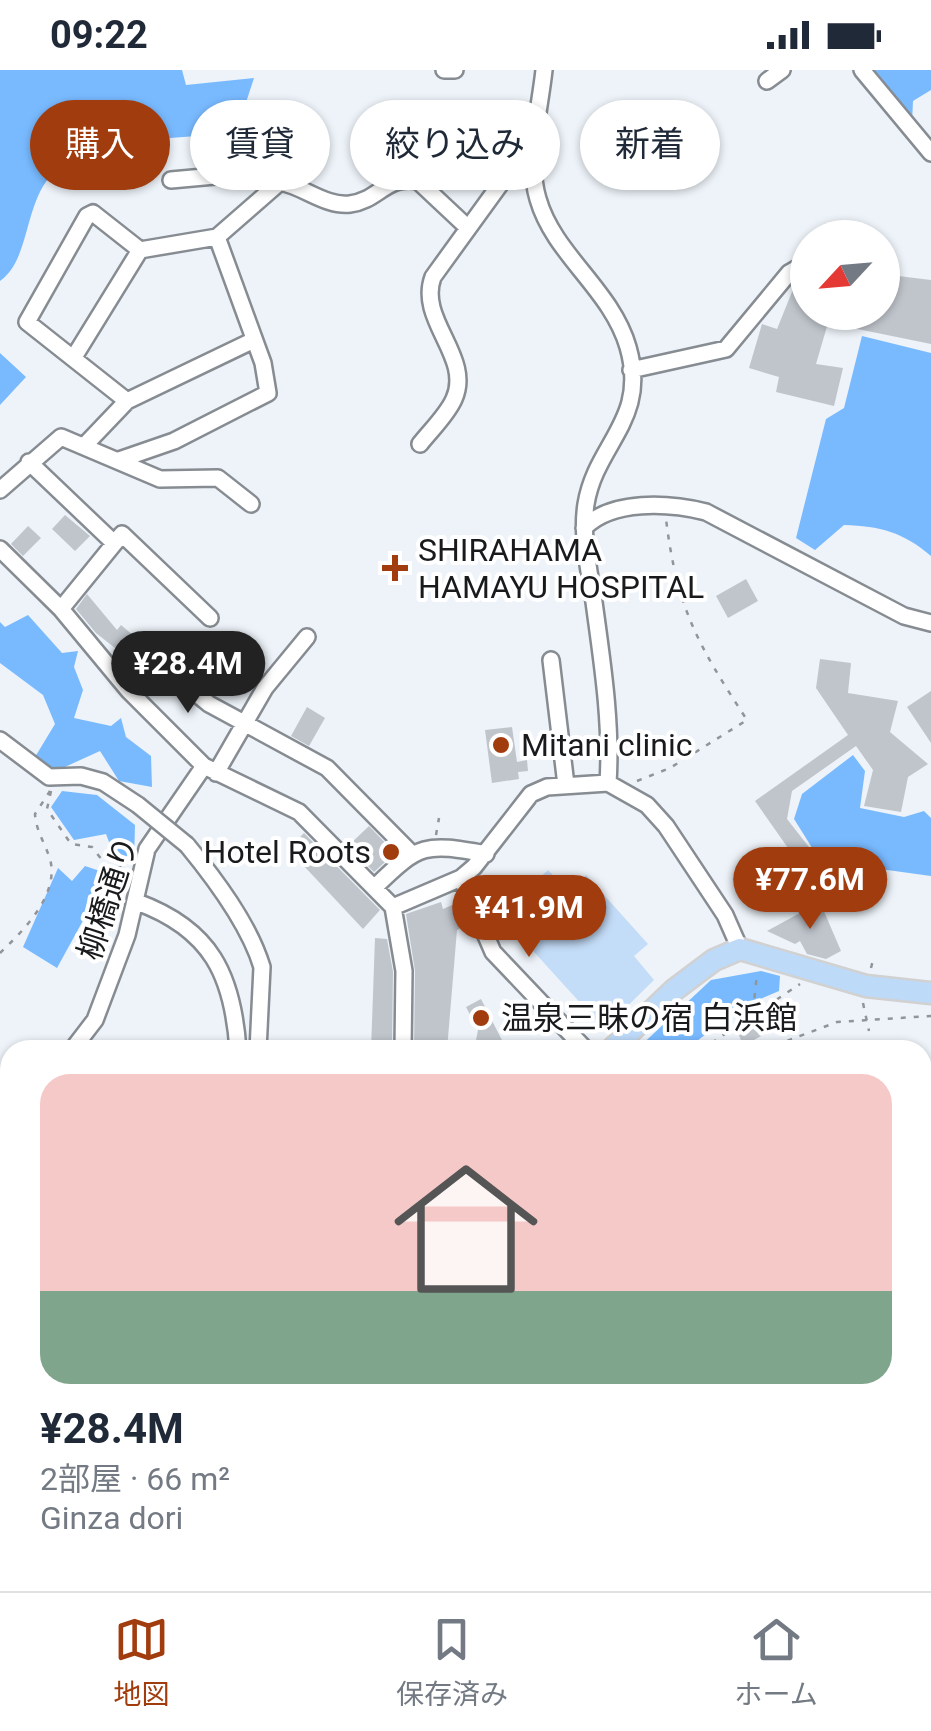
<!DOCTYPE html>
<html lang="ja">
<head>
<meta charset="utf-8">
<style>
  body { margin:0; font-family:Roboto,"Noto Sans JP",sans-serif; background:#f2f2f3; color:#1f2937; height:100vh; display:flex; flex-direction:column; font-size:38px; white-space:nowrap }
  * { box-sizing:border-box; margin:0 }
  p { font-size:32px; color:#747a83 }
  .icon { flex:none; width:55px; height:55px; fill:none; stroke:currentColor; stroke-width:2; stroke-linecap:round; stroke-linejoin:round }
  .map { position:relative; flex:1; overflow:hidden }
  .drawer { position:absolute; left:0px; top:970px; width:932px; height:552px; display:flex; flex-direction:column; background:#fff; border-radius:30px 30px 0 0; box-shadow:0 2px 8px #0004 }
  .drawer>* { flex:none }
  .banner { position:absolute; left:30px; top:30px; width:872px; height:90px; display:flex; gap:20px }
  .needle { width:65px; rotate:244deg }
  .fabs { position:absolute; left:790px; top:150px; display:grid; gap:20px }
  .fabs a { display:grid; place-items:center; width:110px; height:110px; border-radius:50%; background:#fff; box-shadow:0 2px 8px #0004; font-size:50px }
  .price { position:absolute; translate:-50% -85px; padding:0 22px; border-radius:35px; background:#a13c0e; color:#fff; font-size:32px; line-height:65px; filter:drop-shadow(0 2px 5px #0008) }
  .price::after { content:''; position:absolute; left:50%; top:60px; width:30px; height:22px; margin-left:-15px; background:inherit; clip-path:polygon(0 0,100% 0,50% 100%) }
  .price.current { background:#222; color:#fff }
  ul { padding:0; list-style:none }
  li { display:grid; align-content:center; gap:20px; height:530px; padding:0 40px }
  li+li { border-top:2px solid #e0e1e3 }
  li span { display:grid; place-items:center; height:310px; border-radius:30px; color:#555 }
  li>.icon { margin-inline-start:auto }
  span .icon { width:180px; height:180px; fill:#fffc; stroke-width:1 }
  li b { font-size:42px }
  .chip { padding:0 35px; border-radius:45px; background:#fff; box-shadow:0 2px 8px #0004; font-size:35px; line-height:90px }
  .chip.current { background:#a13c0e; color:#fff }
  .status { display:flex; justify-content:space-between; align-items:center; height:70px; padding:0 50px; background:#fff; direction:ltr }
  .status svg { height:28px; fill:currentColor }
  .tab-bar { display:flex; justify-content:space-around; align-items:center; height:140px; border-top:2px solid #e0e1e3; background:#fff; font-size:28px; color:#747a83 }
  .tab-bar a { display:grid; justify-items:center; gap:5px }
  .tab-bar .current { color:#a13c0e }
  .map>svg:first-child { display:block }
</style>
</head>
<body>
<div class="status"><b>09:22</b><svg viewBox="0 0 49 12"><path d="M0 12V9h3v3zM5 12V6h3v6zM10 12V3h3v9zM15 12V0h3v12zM26 1h20v11H26zM47 4h2v5h-2z"/></svg></div>
<div class="map">
<svg width="931" height="1521" viewBox="0 0 931 1521">
  <rect width="100%" height="100%" fill="#edf3f9"/>
  <path fill="#c3dcf7" d="M548,800L569,822L586,805L648,874L634,886L654,910L604,959L525,872L551,845L527,819Z
    M307,1513H382V1521H309Z"/>
  <path fill="#79baff" d="M0,0H182L186,15L254,8L236,63L170,68L141,101L97,82C84,87 64,92 54,102C23,133 31,189 0,211Z
    M873,0H931V20L913,31L912,53L871,3Z
    M862,266L931,283V486C903,462 880,456 844,455L815,480L796,468L826,349L844,338Z
    M0,283L26,307L0,335Z
    M28,545L62,583L78,581L74,597L83,620L74,648L111,656L121,648L126,667L151,686L152,717L119,711L100,681L56,701L32,692L55,654L43,625L0,593V552L5,557Z
    M853,685L865,701L860,738L904,747L924,741L931,748V806L880,799L861,807L821,792L794,749L802,724Z
    M62,721L97,725L135,755L134,791L116,790L106,764L74,770L51,737Z
    M85,796L103,802L97,825L57,898L23,877L58,798L72,811Z
    M761,901L780,906L779,921L742,937L685,980H636L711,910Z"/>
  <path fill="#60a1e4" d="M931,1077V1521H516L519,1512H922V1079Z"/>
  <path fill="#c0c5cc" d="M882,204L931,210V274L828,253L816,294L843,298L834,336L776,322L779,307L749,298L762,254L777,259L796,212L808,208V242H882Z
    M65,445L90,466L75,481L52,459Z
    M28,456L41,468L23,486L11,474Z
    M746,509L758,531L728,548L716,526Z
    M87,524L117,560L121,555L134,566L120,582L96,563L76,539Z
    M820,589L851,593L848,623L898,631L890,662L928,694L908,707L901,742L864,736L873,700L856,676L792,721L787,749L809,777L795,788L755,731L848,665L816,618Z
    M931,621V673L907,637Z
    M307,637L325,648L309,676L291,666Z
    M512,657L517,692L527,690L528,701L518,702L519,709L492,713L485,660Z
    M369,756L395,783L374,802L348,776Z
    M304,763L380,840L363,859L288,779Z
    M441,832L443,839L459,832L469,854L457,860L447,980H414L415,901L406,844Z
    M820,832L841,881L826,889L807,884L800,871L795,874L767,861Z
    M375,868L387,869L393,902L392,980H371Z
    M481,929L507,980H474L478,960L466,937Z
    M780,932L788,945L787,952L743,976L739,965L760,956L755,948Z"/>
  <g fill="none" stroke-linecap="round" stroke-linejoin="round">
    <g stroke="#868c92" stroke-width="20">
      <path id="minor" d="M444,0H455
        M544,0C540,39 526,90 538,129C554,185 611,219 628,277C649,350 596,373 586,434C581,466 589,499 594,532C602,591 612,653 608,713
        M862,0L931,83
        M767,11L782,0
        M171,110L248,103L272,115
        M217,167L280,112C303,116 326,137 350,134C378,131 387,104 418,111L467,157
        M74,287L140,180
        M631,300L726,279L789,203L808,192
        M420,374C431,360 447,345 454,329C473,287 417,250 433,207L522,84L535,77
        M85,375L127,331L254,270
        M119,390L174,371L268,323L263,293L217,167L140,180L93,143L87,146L27,252L127,331
        M29,392L114,473
        M0,420L61,367L160,409L218,408L251,434
        M584,458C612,429 669,433 706,442L904,546L931,553
        M0,479L61,539L129,621L204,696L299,742L393,837L404,901L403,980
        M61,539L122,464L210,548
        M551,590L566,715
        M161,595L209,634L327,698L410,782
        M0,670L49,707L81,706L103,712L138,735
        M216,703L265,618L307,567
        M187,775C215,809 249,854 262,897L258,980
        M461,808L493,882L586,980
        M375,817C420,773 425,773 486,784
        M137,832C211,859 233,905 238,980
        M393,837L461,808L474,797L531,724L547,717L608,713L647,735L666,756L725,845L740,879
        M72,980L95,950L127,865L147,779L204,696
        M0,1042L10,1033
        M0,1054L10,1066
        M0,1347L10,1359
        M0,1419H10
        M202,1521L207,1512"/>
    </g>
    <g stroke="#d1d1d2" stroke-width="25">
      <path id="major" d="M611,980L674,920L714,890L740,879L866,916L931,923
        M0,1231L10,1242
        M35,1521L41,1512"/>
    </g>
    <path stroke="#91959a" stroke-width="2.5" stroke-dasharray="5 8" stroke-linecap="butt" d="M637,711L670,698L747,650C698,575 677,539 666,449
      M51,721L47,739L71,774L92,777L108,798L126,797
      M436,765L439,748
      M515,844L520,846L537,829
      M0,883C22,862 60,825 50,789C45,773 36,761 35,744L50,721
      M871,898L874,886
      M863,933L869,961
      M753,941L757,904
      M701,980L800,914
      M763,980L837,952L931,946
      M388,1512L389,1521"/>
    <use href="#minor" stroke="#fff" stroke-width="15"/>
    <use href="#major" stroke="#bddaf8" stroke-width="20"/>
    <g stroke="#868c92" stroke-width="20" stroke-linecap="butt">
      <path id="minor-bridge" d="M138,735L187,775"/>
    </g>
    <use href="#minor-bridge" stroke="#fff" stroke-width="15"/>
  </g>
  <g fill="#a13c0e" stroke="#fff" stroke-width="4">
    <path d="M390 483h10v10h10v10h-10v10h-10v-10h-10v-10h10z"/>
    <circle cx="501" cy="675" r="10"/>
    <circle cx="391" cy="782" r="10"/>
    <circle cx="481" cy="948" r="10"/>
  </g>
  <g text-anchor="middle" stroke-width="8" stroke-linejoin="round" paint-order="stroke">
    <g font-size="32" fill="#181a1c" stroke="#fff" text-anchor="start">
      <text x="418" y="491">SHIRAHAMA<tspan x="418" dy="37">HAMAYU HOSPITAL</tspan></text>
      <text x="521" y="686">Mitani clinic</text>
      <text x="371" y="793" text-anchor="end">Hotel Roots</text>
      <text x="501" y="959">温泉三昧の宿 白浜館</text>
    </g>
    <g font-size="32" fill="#181a1c" stroke="#fff">
      <text transform="translate(108 828) rotate(-72)" y="11">柳橋通り</text>
    </g>
  </g>
</svg>
<div class="fabs">
<a><svg class="needle" viewBox="-14 -14 28 28"><path d="M0-13l5 13h-10z" fill="#e53935"/><path d="M0 13l5-13h-10z" fill="#747a83"/></svg></a>
</div>
<b class="price current" style="left:188px;top:646px">¥28.4M</b>
<b class="price" style="left:810px;top:862px">¥77.6M</b>
<b class="price" style="left:529px;top:890px">¥41.9M</b>
<div class="banner">
<a class="chip current">購入</a>
<a class="chip">賃貸</a>
<a class="chip">絞り込み</a>
<a class="chip">新着</a>
</div>
<section class="drawer">
<ul>
<li><span style="background:linear-gradient(#f6c9c9 70%,#7fa58c 0)"><svg class="icon" aria-label="home" viewBox="0 0 24 24"><path d="M3 11l9-7 9 7M6 9v11h12V9"/></svg></span><div><b>¥28.4M</b><p>2部屋 · 66 m²</p><p>Ginza dori</p></div></li>
</ul>
</section>
</div>
<nav class="tab-bar">
<a class="current"><svg class="icon" aria-label="map" viewBox="0 0 24 24"><path d="M3 6l6-2 6 2 6-2v14l-6 2-6-2-6 2zM9 4v14M15 6v14"/></svg>地図</a>
<a><svg class="icon" aria-label="saved" viewBox="0 0 24 24"><path d="M7 4h10v16l-5-4-5 4z"/></svg>保存済み</a>
<a><svg class="icon" aria-label="home" viewBox="0 0 24 24"><path d="M3 11l9-7 9 7M6 9v11h12V9"/></svg>ホーム</a>
</nav>
</body>
</html>
